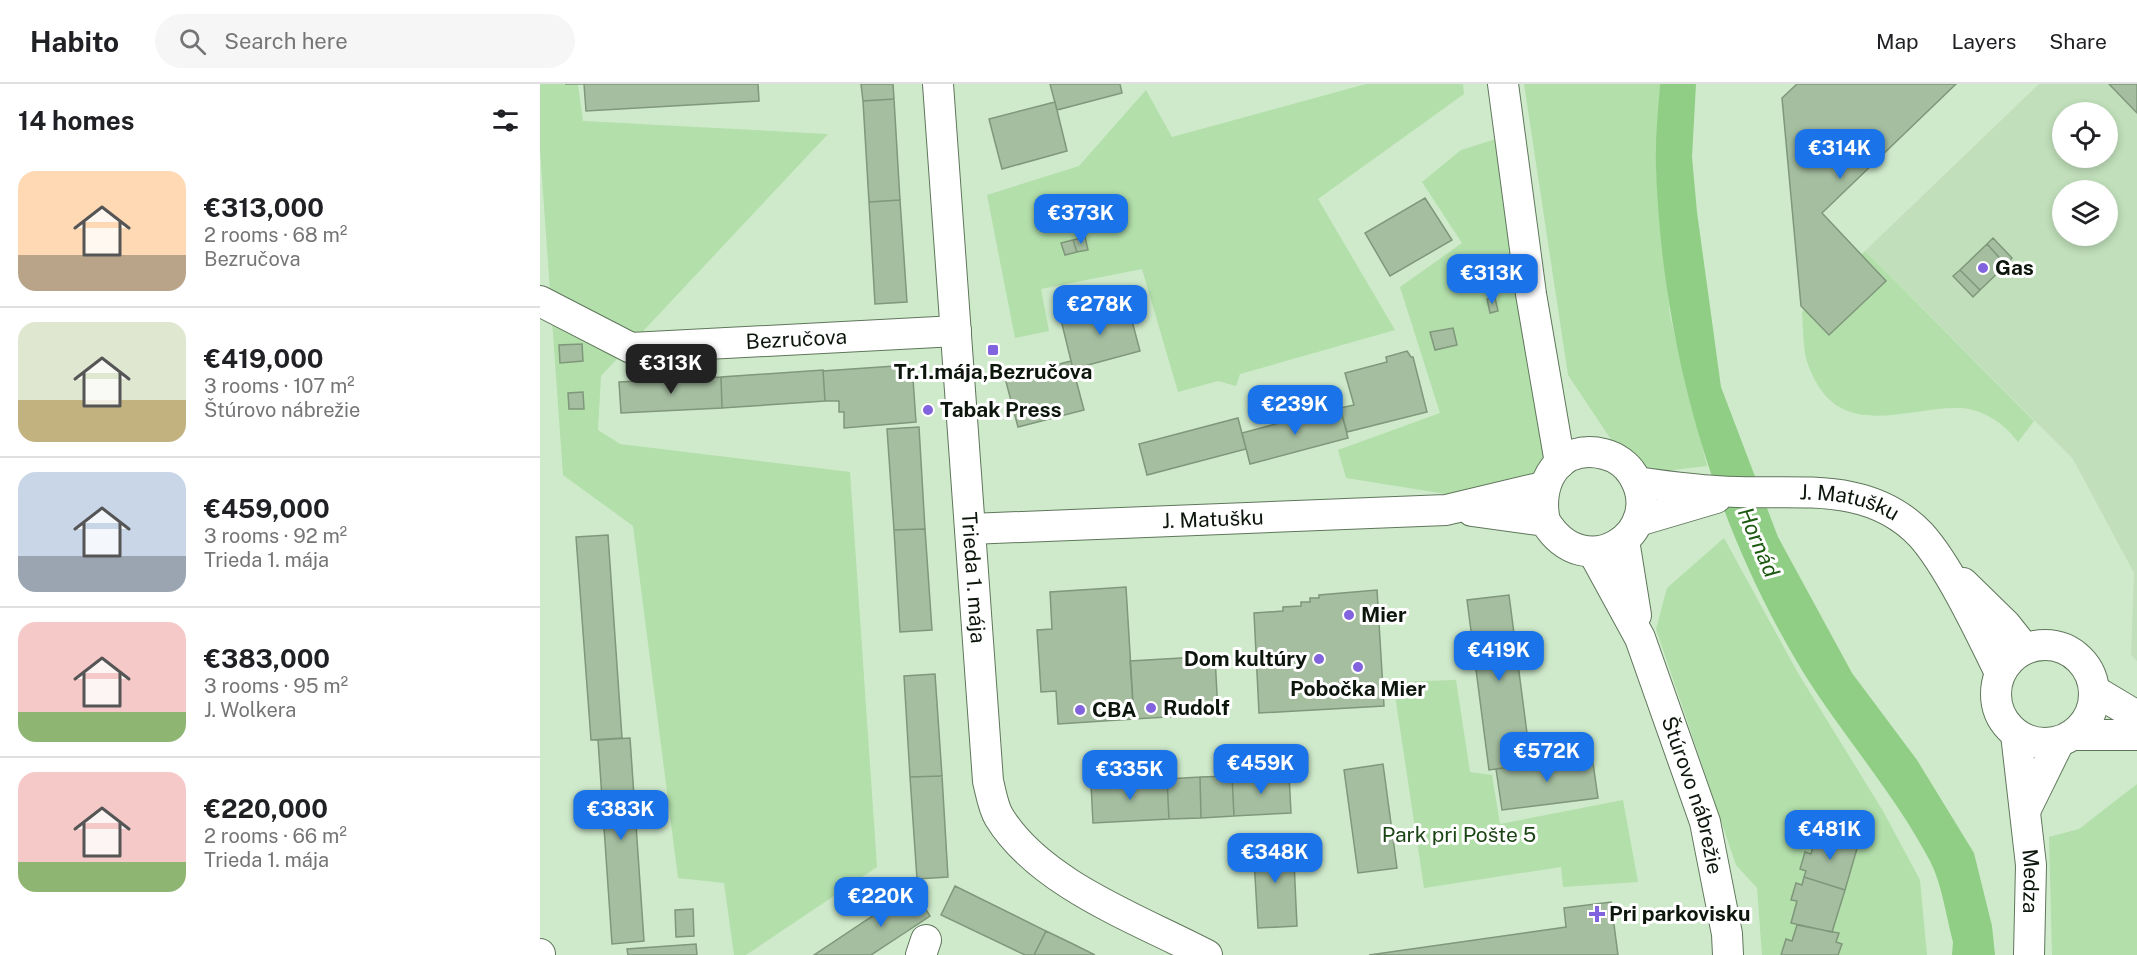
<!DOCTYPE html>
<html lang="en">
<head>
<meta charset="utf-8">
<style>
  body { margin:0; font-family:"Public Sans",sans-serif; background:#f6f6f6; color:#202124; height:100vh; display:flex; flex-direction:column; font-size:22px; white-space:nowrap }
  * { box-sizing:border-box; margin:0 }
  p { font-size:20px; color:#757577 }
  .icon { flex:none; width:33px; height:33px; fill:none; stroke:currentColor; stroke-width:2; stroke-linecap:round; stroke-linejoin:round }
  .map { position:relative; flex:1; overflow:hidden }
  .sheet { display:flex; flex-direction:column; background:#fff; width:540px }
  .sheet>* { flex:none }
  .controls { position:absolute; left:1512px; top:18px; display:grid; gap:12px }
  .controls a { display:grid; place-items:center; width:66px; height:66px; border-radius:50%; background:#fff; box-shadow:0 3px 9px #0003; font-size:30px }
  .price { position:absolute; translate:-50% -51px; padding:0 14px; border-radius:12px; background:#1a73e8; color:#fff; font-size:20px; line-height:39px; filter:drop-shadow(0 2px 3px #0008) }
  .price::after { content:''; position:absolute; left:50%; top:36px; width:18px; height:14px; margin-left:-9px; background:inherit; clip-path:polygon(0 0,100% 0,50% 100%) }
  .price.current { background:#222; color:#fff }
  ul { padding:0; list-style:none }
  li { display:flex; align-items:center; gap:18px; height:150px; padding:0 18px }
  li+li { border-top:2px solid #e0e0e0 }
  li span { display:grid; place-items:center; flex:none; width:168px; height:120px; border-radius:18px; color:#555 }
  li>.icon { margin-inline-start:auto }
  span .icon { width:72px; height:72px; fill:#fffc; stroke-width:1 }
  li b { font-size:26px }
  h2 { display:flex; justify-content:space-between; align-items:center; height:72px; padding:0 18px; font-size:26px }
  header { display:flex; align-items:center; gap:36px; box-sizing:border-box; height:84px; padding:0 30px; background:#fff; border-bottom:2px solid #e0e0e0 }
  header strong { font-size:28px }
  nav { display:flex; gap:33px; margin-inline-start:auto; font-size:21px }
  .search { width:420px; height:54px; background:#f6f6f6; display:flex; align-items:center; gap:15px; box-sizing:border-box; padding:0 21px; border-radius:33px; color:#757577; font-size:22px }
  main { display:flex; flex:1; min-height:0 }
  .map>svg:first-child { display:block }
</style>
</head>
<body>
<header>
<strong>Habito</strong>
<div class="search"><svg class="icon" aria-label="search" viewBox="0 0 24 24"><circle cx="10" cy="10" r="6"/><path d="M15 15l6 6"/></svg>Search here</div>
<nav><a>Map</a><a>Layers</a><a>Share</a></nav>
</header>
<main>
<section class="sheet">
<h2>14 homes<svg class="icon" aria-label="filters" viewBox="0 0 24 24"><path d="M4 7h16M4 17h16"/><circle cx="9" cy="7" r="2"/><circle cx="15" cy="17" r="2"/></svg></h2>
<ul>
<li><span style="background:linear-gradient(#ffd9b3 70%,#b9a48a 0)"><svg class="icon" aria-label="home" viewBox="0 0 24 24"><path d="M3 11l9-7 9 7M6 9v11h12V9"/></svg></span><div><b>€313,000</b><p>2 rooms · 68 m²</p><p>Bezručova</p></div></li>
<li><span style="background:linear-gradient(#dfe7d0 65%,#c2b280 0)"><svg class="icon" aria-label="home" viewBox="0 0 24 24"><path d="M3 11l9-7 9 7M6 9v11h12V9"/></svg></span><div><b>€419,000</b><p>3 rooms · 107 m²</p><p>Štúrovo nábrežie</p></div></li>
<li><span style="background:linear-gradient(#c9d6e8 70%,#9aa5b1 0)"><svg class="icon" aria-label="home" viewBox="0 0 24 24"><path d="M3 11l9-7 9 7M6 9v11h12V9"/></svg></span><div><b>€459,000</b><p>3 rooms · 92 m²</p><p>Trieda 1. mája</p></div></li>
<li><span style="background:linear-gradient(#f6c9c9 75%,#8fb573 0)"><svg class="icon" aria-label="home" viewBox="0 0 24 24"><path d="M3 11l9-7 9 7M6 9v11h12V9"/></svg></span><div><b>€383,000</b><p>3 rooms · 95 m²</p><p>J. Wolkera</p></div></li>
<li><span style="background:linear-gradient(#f6c9c9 75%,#8fb573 0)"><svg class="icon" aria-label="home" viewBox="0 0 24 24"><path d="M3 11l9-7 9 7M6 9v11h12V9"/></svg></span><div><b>€220,000</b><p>2 rooms · 66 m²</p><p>Trieda 1. mája</p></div></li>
</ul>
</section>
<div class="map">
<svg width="1597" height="871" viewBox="0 0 1597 871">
  <rect width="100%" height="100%" fill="#cfeacb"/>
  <path fill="#c0dfba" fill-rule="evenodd" d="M1499,0H1597V577L1591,571L1594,489L1533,375L1325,167ZM1522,28H1568V74H1522ZM1522,106H1568V152H1522Z"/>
  <path fill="#b2dfaa" d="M0,0H38L43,37L288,50L61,292L58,346L80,360L310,388L337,783L206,871H194L184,799L138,794L93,442L23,391L0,66Z
    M826,0H923L924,10L778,115L855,246L700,290L696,302L678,297L638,308L602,185L501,205L509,247L475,254L447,111L539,82L606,6L632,53Z
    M984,0H1120L1116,83L1130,232L1167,382L1107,389L1072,357L1028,291Z
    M959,54L1008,372L996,398L931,414L806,394L798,366L900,329L860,203L922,159L882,98L921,66Z
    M1325,167L1494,337L1478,358C1465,340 1443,325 1420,324C1373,322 1311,353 1279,303C1273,293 1267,281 1265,269C1263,256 1263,242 1262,228Z
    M1184,454L1258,589L1343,727L1380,796L1387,871H1222L1217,804L1196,781L1116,545L1127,504Z
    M916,596L930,688L952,691L960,740L1083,716L1098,798L1023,803L1021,783L884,804L853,598Z
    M1597,700V871H1512L1509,753L1539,745Z"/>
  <path fill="#90ce85" d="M1120,0H1156L1152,73L1157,128L1181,303L1238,453L1312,589L1377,676L1434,769L1452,842L1455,871H1412L1413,858C1406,832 1402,800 1390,777C1354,709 1303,652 1263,588C1171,437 1122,259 1116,84C1115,56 1118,28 1120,0Z"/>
  <path fill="#a5bea0" stroke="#7f977a" stroke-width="1.5" d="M25,0H218L219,17L46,27L44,0Z
    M321,0H353L354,15L323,17Z
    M510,0H580L582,9L517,26Z
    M1257,0H1416L1282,129L1346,197L1289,251L1261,222L1242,14Z
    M1569,0H1597V29Z
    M354,15L360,116L329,118L323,17Z
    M515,18L527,67L462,85L449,35Z
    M885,114L912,156L850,192L825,149Z
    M360,116L367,218L335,220L329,118Z
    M545,153L548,166L537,168L533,156Z
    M1453,154L1472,174L1466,181L1447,160Z
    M533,156L537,168L525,171L521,159Z
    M1447,160L1466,181L1440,206L1420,186Z
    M1420,186L1440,206L1433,213L1413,192Z
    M955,214L958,227L950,229L947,215Z
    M587,218L600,267L533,285L521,236Z
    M913,244L917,261L895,266L890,248Z
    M42,260L43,277L20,279L19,261Z
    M867,267L871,273H873L887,328L807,348L800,324L814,321L805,289L847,278L846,273Z
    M531,277L544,326L478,343L465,294Z
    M369,281V295H373L376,338L304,344V328H299V317H285L283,287Z
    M283,286L285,317L182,324L181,293Z
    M181,293L182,324L81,329L79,298Z
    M43,308L44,325H29L28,309Z
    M800,323L808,354L710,380L702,349Z
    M698,334L706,365L607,391L599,360Z
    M379,343L385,445L354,446L347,345Z
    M385,445L392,546L360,548L354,446Z
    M68,451L82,654L51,656L36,453Z
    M586,503L594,635L518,640L516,607L501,608L497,546L512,545L510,508Z
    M837,506L844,622L719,629L714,529L743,527V523L761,522V518H770V514H779V511Z
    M969,511L991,680L949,686L927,516Z
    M675,572L678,630L594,635L590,577Z
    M395,590L402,692L370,693L364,592Z
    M90,654L104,857L72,860L58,656Z
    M1052,672L1058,714L962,726L956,685Z
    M843,680L857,784L818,789L804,686Z
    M732,683H748L749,690H733Z
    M749,690L751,729L694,732L692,692Z
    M402,692L408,793L377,795L370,693Z
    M692,692L694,732L661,734L660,693Z
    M660,693L661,734L629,735L627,695Z
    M627,695L629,735L553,739L551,700Z
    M1277,748L1318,761L1305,806L1264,793L1266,787L1260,785L1265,768L1271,770Z
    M753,756L757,842L718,844L713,758Z
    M1264,793L1305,806L1292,848L1251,839L1257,817L1251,816L1256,799L1262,801Z
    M415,802L506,847L494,871H485L401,831Z
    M373,805L390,832L366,848L331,871H274Z
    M1071,818L1078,871H829L1026,843L1024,824Z
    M153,825L154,852L136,853L135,826Z
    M1257,841L1299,849L1296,858L1302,860L1298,871H1241L1246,855L1252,857Z
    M506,847L533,860L555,871H494Z
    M156,860L157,871H88L87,865Z"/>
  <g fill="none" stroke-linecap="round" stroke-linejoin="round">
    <g stroke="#5f765b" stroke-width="32">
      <g id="minor">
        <path id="s1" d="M398,0L448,697C451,709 453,723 459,733C500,800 598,835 667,871"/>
        <path d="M963,0L991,210L1020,379"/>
        <path id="s2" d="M0,217L91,264L416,247"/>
        <path id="s3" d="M1097,398C1131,403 1163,407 1197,408C1262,410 1331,398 1381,451C1409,482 1441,550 1460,589"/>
        <path d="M932,427L1005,437C1045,504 1128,448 1093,391C1087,381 1076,373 1064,370C1019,359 996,398 1005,437"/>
        <path d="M1098,437L1176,414"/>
        <path id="s4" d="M430,445L906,426L1003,403"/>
        <path d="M1084,456L1096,531"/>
        <path id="s5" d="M1053,468L1100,554L1165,738L1187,850L1188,871"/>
        <path d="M1423,499L1466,541L1485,565"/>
        <circle cx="1505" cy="610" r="49"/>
        <path d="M1555,607L1597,632"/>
        <path id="s6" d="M1476,650L1491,781L1489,871"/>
        <path d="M1534,651H1597"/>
        <path d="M1486,725L1519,658"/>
        <path d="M0,870V871"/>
        <path d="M381,871L386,856"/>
      </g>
    </g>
    <use href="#minor" stroke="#fff" stroke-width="30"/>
  </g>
  <g fill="#8163de" stroke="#fff" stroke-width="2">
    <circle cx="1443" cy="184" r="6"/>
    <rect x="447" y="260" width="12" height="12" rx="3"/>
    <circle cx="388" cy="326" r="6"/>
    <circle cx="809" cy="531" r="6"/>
    <circle cx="779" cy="575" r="6"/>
    <circle cx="818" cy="583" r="6"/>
    <circle cx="611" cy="624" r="6"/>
    <circle cx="540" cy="626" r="6"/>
    <path d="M1054 821h6v6h6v6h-6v6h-6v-6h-6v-6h6z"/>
  </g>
  <g text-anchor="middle" stroke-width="6" stroke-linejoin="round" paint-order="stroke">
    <g font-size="21" font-weight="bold" fill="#0d160c" stroke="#fff" text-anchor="start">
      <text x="1455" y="191">Gas</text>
      <text x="453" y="295" text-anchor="middle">Tr.1.mája,Bezručova</text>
      <text x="400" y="333">Tabak Press</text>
      <text x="821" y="538">Mier</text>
      <text x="767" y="582" text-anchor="end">Dom kultúry</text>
      <text x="818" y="612" text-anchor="middle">Pobočka Mier</text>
      <text x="623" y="631">Rudolf</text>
      <text x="552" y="633">CBA</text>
      <text x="1069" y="837">Pri parkovisku</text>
    </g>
    <g font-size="21" fill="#0d160c" stroke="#fff">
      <text dy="7" stroke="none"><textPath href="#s2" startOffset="268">Bezručova</textPath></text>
      <text dy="7" stroke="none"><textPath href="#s3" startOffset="214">J. Matušku</textPath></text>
      <text dy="7" stroke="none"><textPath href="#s4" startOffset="243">J. Matušku</textPath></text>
      <text dy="7" stroke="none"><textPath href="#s1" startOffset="495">Trieda 1. mája</textPath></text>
      <text dy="7" stroke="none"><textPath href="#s5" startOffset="264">Štúrovo nábrežie</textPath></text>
      <text dy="7" stroke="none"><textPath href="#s6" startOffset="148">Medza</textPath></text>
    </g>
    <g font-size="21" fill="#1b4414" stroke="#fff">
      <text x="919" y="758">Park pri Pošte 5</text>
    </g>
    <g font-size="22" font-style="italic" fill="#1c5911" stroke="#fff">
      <text transform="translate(1219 458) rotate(67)" y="8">Hornád</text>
    </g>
  </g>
</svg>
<div class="controls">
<a><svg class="icon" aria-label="locate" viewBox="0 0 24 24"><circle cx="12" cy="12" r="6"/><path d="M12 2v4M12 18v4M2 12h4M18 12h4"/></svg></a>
<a><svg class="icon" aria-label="layers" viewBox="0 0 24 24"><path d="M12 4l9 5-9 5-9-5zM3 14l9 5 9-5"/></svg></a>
</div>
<b class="price" style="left:1300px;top:96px">€314K</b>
<b class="price" style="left:541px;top:161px">€373K</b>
<b class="price" style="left:952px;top:221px">€313K</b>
<b class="price" style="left:560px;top:252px">€278K</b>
<b class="price current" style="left:131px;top:311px">€313K</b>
<b class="price" style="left:755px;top:352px">€239K</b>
<b class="price" style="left:959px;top:598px">€419K</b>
<b class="price" style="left:1007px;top:699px">€572K</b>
<b class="price" style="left:721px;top:711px">€459K</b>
<b class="price" style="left:590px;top:717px">€335K</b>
<b class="price" style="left:81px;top:757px">€383K</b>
<b class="price" style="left:1290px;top:777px">€481K</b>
<b class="price" style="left:735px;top:800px">€348K</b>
<b class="price" style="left:341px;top:844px">€220K</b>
</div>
</main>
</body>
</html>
